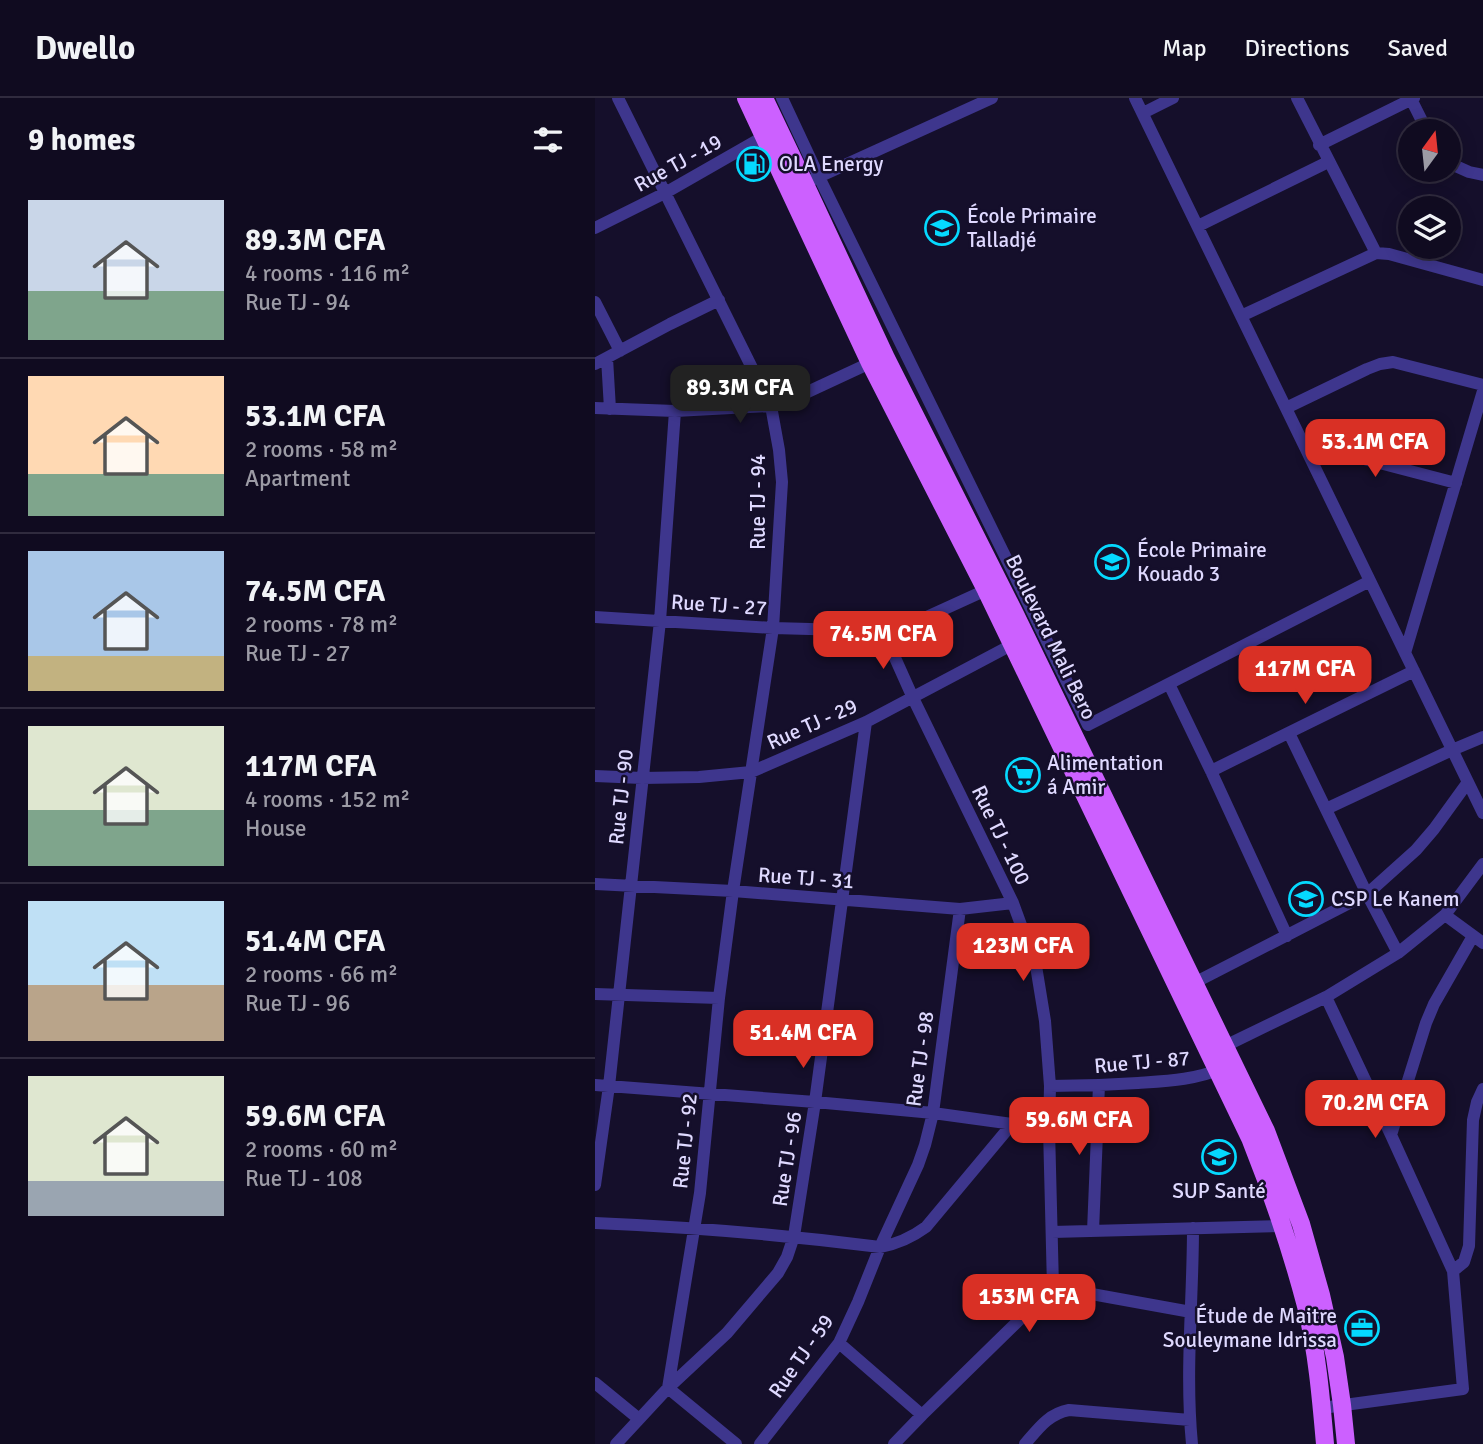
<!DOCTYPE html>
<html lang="en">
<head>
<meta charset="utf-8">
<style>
  body { margin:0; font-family:Signika,sans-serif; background:#1e192d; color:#f1f3f6; height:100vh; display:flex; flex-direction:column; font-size:26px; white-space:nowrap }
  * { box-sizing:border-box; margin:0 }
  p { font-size:23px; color:#9c9ba5 }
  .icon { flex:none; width:38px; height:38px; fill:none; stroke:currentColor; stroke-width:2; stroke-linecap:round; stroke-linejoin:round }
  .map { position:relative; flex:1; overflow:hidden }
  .drawer { display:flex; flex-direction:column; background:#100b20; width:595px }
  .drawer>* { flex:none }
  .needle { width:46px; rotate:15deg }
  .fabs { position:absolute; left:803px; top:21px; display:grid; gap:14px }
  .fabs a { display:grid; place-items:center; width:63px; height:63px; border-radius:50%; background:#100b20; box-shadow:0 4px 18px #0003,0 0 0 2px #302b3e; font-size:35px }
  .price { position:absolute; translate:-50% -60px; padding:0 16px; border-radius:14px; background:#d93025; color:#fff; font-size:23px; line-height:46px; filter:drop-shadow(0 2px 4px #0008) }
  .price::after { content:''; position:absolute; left:50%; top:42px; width:21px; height:16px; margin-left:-10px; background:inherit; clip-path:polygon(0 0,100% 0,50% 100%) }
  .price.selected { background:#222; color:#fff }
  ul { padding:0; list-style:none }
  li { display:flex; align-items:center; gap:21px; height:175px; padding:0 28px }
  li+li { border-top:2px solid #302b3e }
  li span { display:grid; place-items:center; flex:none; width:196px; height:140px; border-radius:0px; color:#555 }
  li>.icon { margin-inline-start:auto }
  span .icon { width:84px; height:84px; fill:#fffc; stroke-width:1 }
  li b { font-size:30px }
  h2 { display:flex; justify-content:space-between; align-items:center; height:84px; padding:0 28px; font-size:30px }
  header { display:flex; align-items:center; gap:42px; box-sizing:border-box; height:98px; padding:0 35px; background:#100b20; border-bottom:2px solid #302b3e }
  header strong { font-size:33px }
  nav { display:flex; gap:38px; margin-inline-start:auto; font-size:24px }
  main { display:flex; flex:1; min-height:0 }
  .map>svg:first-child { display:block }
</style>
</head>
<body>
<header>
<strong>Dwello</strong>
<nav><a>Map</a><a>Directions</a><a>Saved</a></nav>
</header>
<main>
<section class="drawer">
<h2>9 homes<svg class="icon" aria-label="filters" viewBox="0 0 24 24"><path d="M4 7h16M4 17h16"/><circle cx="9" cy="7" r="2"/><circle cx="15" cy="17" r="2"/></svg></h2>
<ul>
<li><span style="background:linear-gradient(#c9d6e8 65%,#7fa58c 0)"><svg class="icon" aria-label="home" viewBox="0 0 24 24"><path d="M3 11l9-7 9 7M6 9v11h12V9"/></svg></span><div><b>89.3M CFA</b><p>4 rooms · 116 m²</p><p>Rue TJ - 94</p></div></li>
<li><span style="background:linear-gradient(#ffd9b3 70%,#7fa58c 0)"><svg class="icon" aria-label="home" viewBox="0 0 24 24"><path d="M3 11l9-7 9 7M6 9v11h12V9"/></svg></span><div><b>53.1M CFA</b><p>2 rooms · 58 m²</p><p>Apartment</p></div></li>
<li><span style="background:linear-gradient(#a9c7e8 75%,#c2b280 0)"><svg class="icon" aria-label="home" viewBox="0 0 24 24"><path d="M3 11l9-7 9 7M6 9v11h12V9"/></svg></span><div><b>74.5M CFA</b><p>2 rooms · 78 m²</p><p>Rue TJ - 27</p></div></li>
<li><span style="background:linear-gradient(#dfe7d0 60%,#7fa58c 0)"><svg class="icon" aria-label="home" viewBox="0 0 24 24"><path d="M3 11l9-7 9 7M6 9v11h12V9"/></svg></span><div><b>117M CFA</b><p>4 rooms · 152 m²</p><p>House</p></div></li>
<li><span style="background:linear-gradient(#bfe0f5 60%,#b9a48a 0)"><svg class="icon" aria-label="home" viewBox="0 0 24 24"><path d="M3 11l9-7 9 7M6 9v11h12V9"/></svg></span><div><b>51.4M CFA</b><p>2 rooms · 66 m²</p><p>Rue TJ - 96</p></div></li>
<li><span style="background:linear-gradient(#dfe7d0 75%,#9aa5b1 0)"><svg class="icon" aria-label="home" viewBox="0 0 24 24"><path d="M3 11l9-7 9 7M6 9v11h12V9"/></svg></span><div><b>59.6M CFA</b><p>2 rooms · 60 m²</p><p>Rue TJ - 108</p></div></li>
</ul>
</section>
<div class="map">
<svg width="888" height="1346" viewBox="0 0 888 1346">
  <rect width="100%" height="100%" fill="#150f2b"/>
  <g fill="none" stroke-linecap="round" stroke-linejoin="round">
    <path stroke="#3e368d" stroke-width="12" d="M23,0L176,308L184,352L187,384L178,530L138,793L124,900L105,1095L73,1290
      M187,0L224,79L493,627L775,483
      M540,0L888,715
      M702,0L781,155
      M816,1L832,33
      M548,15L578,0
      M724,47L819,0
      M854,65L874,74L888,77
      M219,81L397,0
      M603,128L733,64
      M0,130L70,95L175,35
      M0,204L25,253
      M646,218L781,155L794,156L888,182
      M12,260L15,311
      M0,266L75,226L124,202
      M0,310L80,313L176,308L204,298L275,265
      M691,310L772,271L785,266L798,264L888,287
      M708,345L861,385
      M0,519L178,530L288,533L323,523L391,492
      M288,533L318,600L418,805L441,868L450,923L455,988L454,1031L458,1189
      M810,555L888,293
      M574,586L616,673L692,838
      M694,635L772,796L803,855
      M616,673L819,573
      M0,678L47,680L104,679L156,674L271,624L424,543
      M731,711L857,652L888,639
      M0,786L138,793L365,811L418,805
      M850,817L888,845
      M599,885L772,796L821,752L839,731L873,684
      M0,896L124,900
      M630,948L731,899L803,855L850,817L888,766
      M0,987L220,1004L338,1015L454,1031
      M455,988C485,988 514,987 543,985C572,983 600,982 628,970
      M796,1037L831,925L839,906L878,838
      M0,1087L14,988L65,523L80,313
      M0,1125C96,1129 190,1137 285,1149C303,1146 316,1140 331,1129L417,1026
      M498,1133L504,987
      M457,1134L688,1128
      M858,1173L869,1164L874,1148L878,1022L882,1004L888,991
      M244,1245L327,1317
      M0,1285L44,1321
      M73,1290L141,1346
      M727,1310L868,1291L858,1173L796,1037L731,899
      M21,1346L73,1290L132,1235L183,1175L192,1159L199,1138L220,1004L271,624
      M165,1346L244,1245L263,1204L285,1149L323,1067L330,1047L338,1015L365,811
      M299,1346L327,1317L458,1189L596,1214
      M430,1346C443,1331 453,1316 474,1312L595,1322
      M597,1346C590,1274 598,1202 598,1130"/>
    <path stroke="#cc60ff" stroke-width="18" d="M151,0L275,265L391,492L655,1040C677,1095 696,1151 711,1208C722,1253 726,1300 730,1346
      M169,0L209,84L291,260L420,516L671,1033L706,1126L726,1197L740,1259L747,1307L751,1346"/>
  </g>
  <defs>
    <g id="fuel-ring" transform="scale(1.75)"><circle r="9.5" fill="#150f2b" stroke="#05d9ff" stroke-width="1.5"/><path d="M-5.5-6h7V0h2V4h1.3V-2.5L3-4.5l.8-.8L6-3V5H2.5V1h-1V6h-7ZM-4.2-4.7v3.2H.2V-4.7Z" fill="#05d9ff"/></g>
    <g id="school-ring" transform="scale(1.75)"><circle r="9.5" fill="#150f2b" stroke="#05d9ff" stroke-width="1.5"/><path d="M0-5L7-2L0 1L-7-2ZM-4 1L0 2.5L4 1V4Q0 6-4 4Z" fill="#05d9ff"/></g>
    <g id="supermarket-ring" transform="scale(1.75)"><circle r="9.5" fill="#150f2b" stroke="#05d9ff" stroke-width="1.5"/><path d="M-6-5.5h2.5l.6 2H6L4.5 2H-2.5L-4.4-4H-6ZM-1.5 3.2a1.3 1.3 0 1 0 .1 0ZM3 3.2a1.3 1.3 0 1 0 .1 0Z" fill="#05d9ff"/></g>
    <g id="university-ring" transform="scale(1.75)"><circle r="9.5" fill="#150f2b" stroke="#05d9ff" stroke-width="1.5"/><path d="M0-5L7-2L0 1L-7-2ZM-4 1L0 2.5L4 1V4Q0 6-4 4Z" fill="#05d9ff"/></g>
    <g id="office-ring" transform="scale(1.75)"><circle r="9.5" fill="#150f2b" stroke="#05d9ff" stroke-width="1.5"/><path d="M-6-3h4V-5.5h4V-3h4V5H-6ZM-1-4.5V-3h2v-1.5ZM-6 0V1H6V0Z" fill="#05d9ff"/></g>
  </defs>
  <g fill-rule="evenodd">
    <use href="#fuel-ring" x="159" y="66"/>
    <use href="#school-ring" x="347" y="130"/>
    <use href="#school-ring" x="517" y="464"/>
    <use href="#supermarket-ring" x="428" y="677"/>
    <use href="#school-ring" x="711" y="801"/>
    <use href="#university-ring" x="624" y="1059"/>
    <use href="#office-ring" x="767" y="1230"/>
  </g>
  <g text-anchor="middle" stroke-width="5" stroke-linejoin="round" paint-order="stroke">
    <g font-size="21" fill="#dfd9ff" stroke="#150f2b">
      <text transform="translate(83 65) rotate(-29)" y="7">Rue TJ - 19</text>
      <text transform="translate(163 404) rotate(-90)" y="7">Rue TJ - 94</text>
      <text transform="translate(124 507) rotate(4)" y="7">Rue TJ - 27</text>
      <text transform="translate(456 539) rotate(64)" y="7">Boulevard Mali Bero</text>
      <text transform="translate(217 626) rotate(-24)" y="7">Rue TJ - 29</text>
      <text transform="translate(26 699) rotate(-84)" y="7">Rue TJ - 90</text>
      <text transform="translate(406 737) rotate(64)" y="7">Rue TJ - 100</text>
      <text transform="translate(211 780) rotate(4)" y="7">Rue TJ - 31</text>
      <text transform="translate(325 961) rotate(-82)" y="7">Rue TJ - 98</text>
      <text transform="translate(547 964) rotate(-5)" y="7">Rue TJ - 87</text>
      <text transform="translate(90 1043) rotate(-84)" y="7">Rue TJ - 92</text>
      <text transform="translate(192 1061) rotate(-81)" y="7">Rue TJ - 96</text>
      <text transform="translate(206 1258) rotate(-55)" y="7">Rue TJ - 59</text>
    </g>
    <g font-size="21" fill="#dfd9ff" stroke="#150f2b" text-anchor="start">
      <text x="184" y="73">OLA Energy</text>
      <text x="372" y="125">École Primaire<tspan x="372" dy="24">Talladjé</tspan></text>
      <text x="542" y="459">École Primaire<tspan x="542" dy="24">Kouado 3</tspan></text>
      <text x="452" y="672">Alimentation<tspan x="452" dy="24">á Amir</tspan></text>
      <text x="736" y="808">CSP Le Kanem</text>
      <text x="624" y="1100" text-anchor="middle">SUP Santé</text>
      <text x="742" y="1225" text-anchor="end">Étude de Maitre<tspan x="742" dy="24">Souleymane Idrissa</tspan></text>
    </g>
  </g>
</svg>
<div class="fabs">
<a><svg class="needle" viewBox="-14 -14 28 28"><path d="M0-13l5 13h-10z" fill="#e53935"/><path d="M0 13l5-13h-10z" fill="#9c9ba5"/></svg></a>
<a><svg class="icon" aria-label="layers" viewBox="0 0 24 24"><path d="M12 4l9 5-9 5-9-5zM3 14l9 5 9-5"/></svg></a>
</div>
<b class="price selected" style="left:145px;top:327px">89.3M CFA</b>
<b class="price" style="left:780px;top:381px">53.1M CFA</b>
<b class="price" style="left:288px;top:573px">74.5M CFA</b>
<b class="price" style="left:710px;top:608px">117M CFA</b>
<b class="price" style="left:428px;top:885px">123M CFA</b>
<b class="price" style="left:208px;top:972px">51.4M CFA</b>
<b class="price" style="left:780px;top:1042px">70.2M CFA</b>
<b class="price" style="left:484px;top:1059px">59.6M CFA</b>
<b class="price" style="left:434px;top:1236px">153M CFA</b>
</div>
</main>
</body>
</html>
